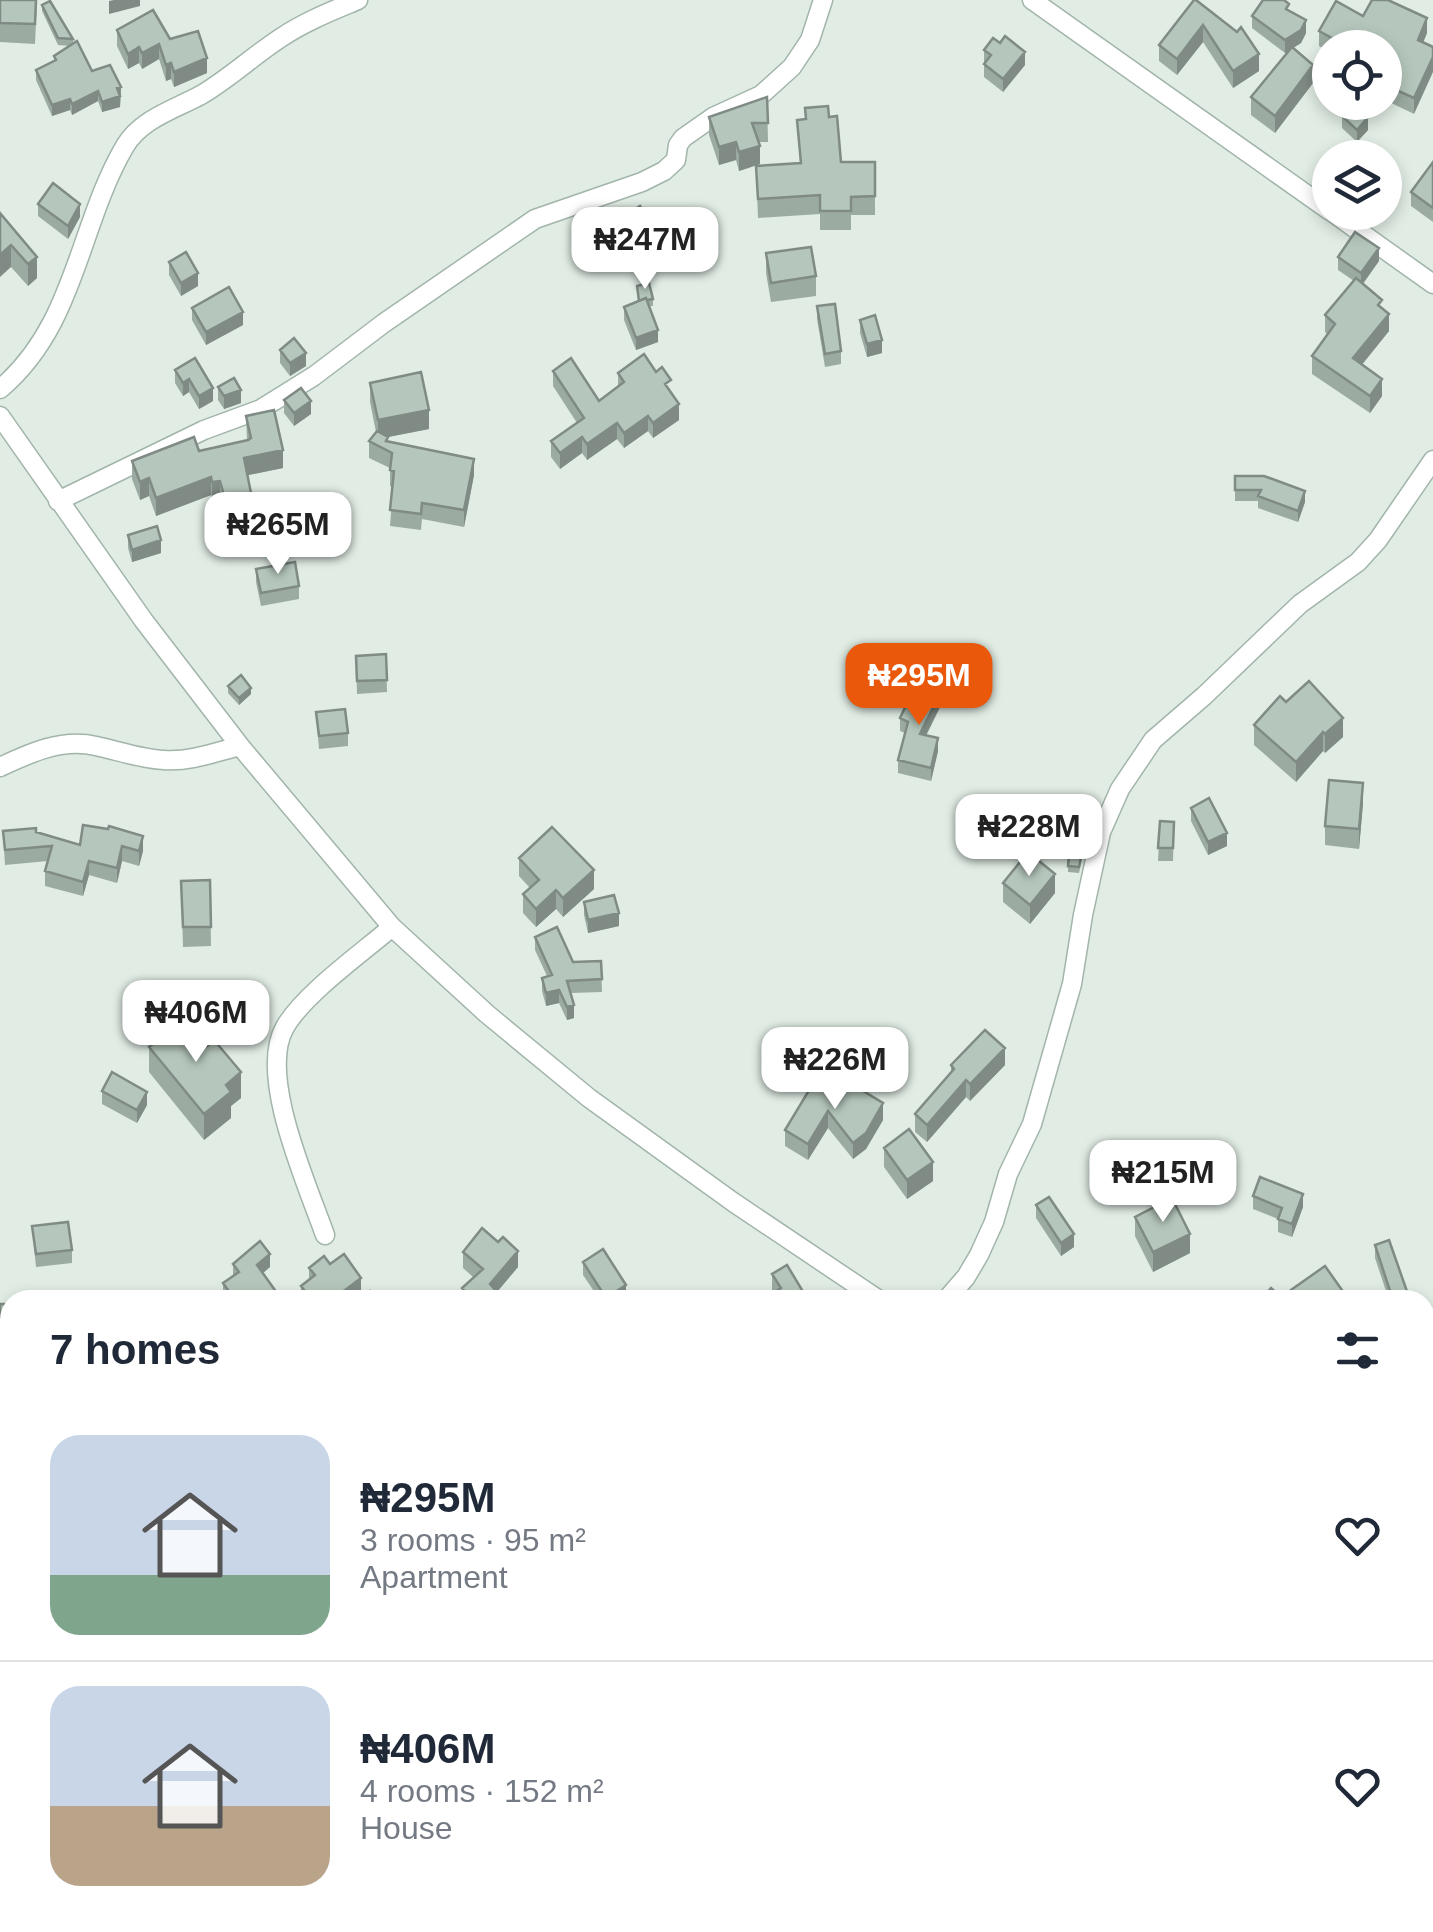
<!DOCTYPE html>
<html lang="en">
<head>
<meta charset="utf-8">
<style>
  body { margin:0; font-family:Arial,sans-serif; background:#f6f6f7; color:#1f2937; height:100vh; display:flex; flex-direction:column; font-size:38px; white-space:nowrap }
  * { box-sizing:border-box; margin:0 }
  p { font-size:32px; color:#747a83 }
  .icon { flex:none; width:55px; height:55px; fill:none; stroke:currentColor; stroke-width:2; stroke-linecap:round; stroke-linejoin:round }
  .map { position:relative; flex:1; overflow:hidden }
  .details { position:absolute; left:0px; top:1290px; width:1435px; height:642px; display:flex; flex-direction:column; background:#fff; border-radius:30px 30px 0 0; box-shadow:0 5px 15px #0003 }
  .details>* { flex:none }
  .controls { position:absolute; left:1312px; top:30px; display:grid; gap:20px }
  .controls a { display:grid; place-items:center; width:90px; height:90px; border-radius:50%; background:#fff; box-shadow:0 5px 15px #0003; font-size:50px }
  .price { position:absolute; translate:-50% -85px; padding:0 22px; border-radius:20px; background:#fff; color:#222; font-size:32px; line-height:65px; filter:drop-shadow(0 2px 5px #0008) }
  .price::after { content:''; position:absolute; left:50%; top:60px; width:30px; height:22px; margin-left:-15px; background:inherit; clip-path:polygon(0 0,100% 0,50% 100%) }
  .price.current { background:#ea580c; color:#fff }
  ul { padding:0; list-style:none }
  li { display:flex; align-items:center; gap:30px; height:250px; padding:0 50px }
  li+li { border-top:2px solid #e0e1e3 }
  li span { display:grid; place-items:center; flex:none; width:280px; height:200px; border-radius:30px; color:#555 }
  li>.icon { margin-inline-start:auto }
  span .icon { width:120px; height:120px; fill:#fffc; stroke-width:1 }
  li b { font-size:42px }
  h2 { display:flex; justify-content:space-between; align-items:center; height:120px; padding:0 50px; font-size:42px }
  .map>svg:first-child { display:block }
</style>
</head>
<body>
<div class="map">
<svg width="1433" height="1932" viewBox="0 0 1433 1932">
  <rect width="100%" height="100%" fill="#e0ece4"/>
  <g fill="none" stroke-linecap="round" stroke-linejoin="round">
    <g stroke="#a2b5aa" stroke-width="21">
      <path id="minor" d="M1032,0L1330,211
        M1332,212L1433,284
        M0,389C76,325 78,226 125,146C141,119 175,109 201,95C230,78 254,55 282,37C306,21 332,11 358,0
        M0,416L144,621L240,746L392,927L487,1014L589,1098L733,1202L879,1300
        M58,501L204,430L261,409L314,376L384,323L535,219L642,182L664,171L676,160L678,145L683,138L713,117L761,95L792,67L810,40L823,0
        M0,767C30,753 62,738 96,746C119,751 141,759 164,760C190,762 216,752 240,746
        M325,1235C308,1186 257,1075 285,1027C304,994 362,953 392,927
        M946,1300L966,1277L979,1255L994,1222L1008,1174L1032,1124L1072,984L1083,915L1101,832L1120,789L1153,740L1204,696L1300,604L1358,562L1378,540L1433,460
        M0,1416H10
        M1425,1806L1433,1817
        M0,1848L10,1856
        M1425,1863L1433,1858
        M80,1922L89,1932
        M648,1922L652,1932
        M944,1932L963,1922
        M1310,1932L1322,1922"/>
    </g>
    <g stroke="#c0c9c4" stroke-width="26">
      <path id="major" d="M1425,1389H1433
        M0,1775L10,1767"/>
    </g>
    <use href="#minor" stroke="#fff" stroke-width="18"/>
    <use href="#major" stroke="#60a682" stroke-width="22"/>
  </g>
  <path fill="#9caba2" d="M0,0H37L35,44L0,42Z
    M1194,0L1237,32L1259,71L1233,88L1203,42L1177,75L1159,61V45Z
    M42,5L73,39V44L92,71L121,87L120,107L102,112L98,101L72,115L70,110L52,116L36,80V70L54,61V56L70,46L58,45L42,11Z
    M1289,11L1306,33L1301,43L1293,48L1313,83L1275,133L1251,115V97L1289,51L1285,53L1252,28V16Z
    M1363,16L1427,33L1423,42L1414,114L1385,100V48H1330V53L1319,46V31Z
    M117,30L170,39L207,73L174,87L171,79L166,81L159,59L142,69L139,63L128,69L117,46Z
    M984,50L1025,65L1003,92L984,77Z
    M767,97L768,142H758L760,164L739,171L736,160L719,165L709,135V117Z
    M805,108L829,117L841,162H875V215H851V230H820V214L758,218L756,166L800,163L797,120L805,119Z
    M1342,116L1368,130L1357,142L1342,128Z
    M1433,162V222L1411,206V192Z
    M38,204L80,217L68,239L38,216Z
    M0,213L37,278L28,286L11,267Z
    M615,222L665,263L639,279L615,242Z
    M766,253L816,276V296L771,302L766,273Z
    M1338,257L1379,261L1363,284L1382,308L1389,331L1361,365L1382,396L1370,413L1312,374V356L1327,334L1325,332V315L1354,281L1338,270Z
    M169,262L198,286L181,296L169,275Z
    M637,286L653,299V306H649L658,342L636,350L624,320V307L638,301Z
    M817,306L841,351V364L825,367L817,319Z
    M192,308L243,325L206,345L192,320Z
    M860,320L882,353L867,357L860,333Z
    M280,350L306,366L290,376L280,363Z
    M195,358L213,401L199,409L189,392L183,396L175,383V370Z
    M553,371L599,401L618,387V373L671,393L679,420L653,438L648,431L624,448L617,439L587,460L582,453L560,469L551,457V441L577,423L553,386Z
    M370,383L429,429L388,437V442L474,475L464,527L422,519L421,530L390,526L393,487L390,486V468L369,458V441L376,432L370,402Z
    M218,387L241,403L224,409L218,400Z
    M284,400L311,414L294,426L284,413Z
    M246,416L283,468L247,475L251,511L225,517L220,499L212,500L211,495L156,516L149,496L140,500L132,479V461L199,451L247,440Z
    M1235,476L1305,502L1298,522L1258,508V501H1235Z
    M128,535L161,553L132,562L128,548Z
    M256,569L299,586V599L261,606L256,582Z
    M386,654L387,692L357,694L356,656Z
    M228,686L251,694L239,705L228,693Z
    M1286,702L1343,737L1325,753L1323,751L1296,782L1254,745V725Z
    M940,707L926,736L938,751L931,781L898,773V760L905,733L900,731V718Z
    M316,712L348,733V746L319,749Z
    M1363,803L1359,849L1325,845V826Z
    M1191,808L1227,846L1208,855L1191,821Z
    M1160,821L1174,822L1173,861H1158Z
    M83,825L143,851L139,866L122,861L117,883L89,875L83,896L45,886V871L48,861L5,865L3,831L36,832L80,845Z
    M1083,854L1079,873L1068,872V866Z
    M519,858L594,889L563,917L556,909L536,927L523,913V894L530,888L519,876Z
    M210,880L211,946L183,947L181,881Z
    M1003,883L1055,893L1030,924L1003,902Z
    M584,902L619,926L588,933L584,915Z
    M535,937L573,962L601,961L602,992L571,993L574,1018L567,1020L559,1003L546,1006L542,991V978L547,976L535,950Z
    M149,1047L241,1098L231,1106V1118L204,1140L149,1072Z
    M951,1065H1005L970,1101L966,1097L927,1142L915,1132V1114L951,1073Z
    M102,1091L147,1105L137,1123L102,1104Z
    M841,1098L883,1120L866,1149L853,1159L828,1128L808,1160L785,1146V1130Z
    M884,1148L933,1181L907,1199L884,1167Z
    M1253,1196L1303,1207L1292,1237L1278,1232V1219L1253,1209Z
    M1036,1205L1074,1247L1061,1256L1036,1218Z
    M1135,1217L1190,1253L1153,1272L1135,1236Z
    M32,1226L72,1250V1263L36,1267Z
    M1375,1245L1410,1300H1389L1375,1258Z
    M463,1252L518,1267L497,1292L504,1300H462V1288L473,1277L463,1268Z
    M583,1262L626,1298L622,1300H600L583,1275Z
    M233,1264L270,1267L263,1273L277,1300H226L223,1296V1283L233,1276Z
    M309,1268L361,1298L358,1300H301V1286L309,1280Z
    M772,1274L808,1300L772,1294Z
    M0,1304H10V1339H0Z
    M10,1566V1646L9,1644L1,1648L0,1646V1571Z
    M1433,1633V1663L1428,1658V1639Z
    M1433,1860V1895L1426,1884V1864Z
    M146,1922H167L159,1932H156Z"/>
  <path fill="#7f8b84" d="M114,0H140V6L109,14V1Z
    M1427,18V33L1418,55V40Z
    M1306,20V33L1301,43L1285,53V40Z
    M1203,25V42L1177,75V59Z
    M159,44V59L142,69V53Z
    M139,47V63L128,69V54Z
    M1025,52V65L1003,92V79Z
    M1259,54V71L1233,88V71Z
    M1433,57V72L1414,114V98Z
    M207,58V73L174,87V72Z
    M171,63V79L166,81V65Z
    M1313,65V83L1275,133V116Z
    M121,87L120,107L102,112V102L117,88Z
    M98,91V101L72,115V104Z
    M70,99V110L52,116V105Z
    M1368,117V130L1357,142V130Z
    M736,142V160L719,165V147Z
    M760,146V164L739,171V152Z
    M80,204V217L68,239V226Z
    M665,243V263L639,279V260Z
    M11,245V267L0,277V255Z
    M1379,248V261L1361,286V273Z
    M37,257V278L28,286V264Z
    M198,273V286L181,296V283Z
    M243,312V325L206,345V332Z
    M1389,314V331L1353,376V358Z
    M658,330V342L636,350V338Z
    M882,340V353L867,357V344Z
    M306,353V366L290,376V363Z
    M189,379V392L183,396V383Z
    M1382,379V396L1370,413V396Z
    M213,388V401L199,409V396Z
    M241,390V403L224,409V396Z
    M311,401V414L294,426V413Z
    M679,404V420L653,438V423Z
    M429,410V429L388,437V451L378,439V420Z
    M648,416V431L624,448V433Z
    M617,423V439L587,460V444Z
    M582,437V453L560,469V453Z
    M283,450V468L244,476V458Z
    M474,459V475L464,527V510Z
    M211,477V495L156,516V498Z
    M149,478V496L140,500V482Z
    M220,481V499L212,500V482Z
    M1305,491V502L1298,522V511Z
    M251,493V511L225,517V499Z
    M161,540V553L132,562V550Z
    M251,688V694L239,705V698Z
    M940,694V707L920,747V734Z
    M1343,718V737L1325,753V734Z
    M1323,732V751L1296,782V762Z
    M938,738V751L931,781V768Z
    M1363,783V803L1359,849V829Z
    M1227,833V846L1208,855V842Z
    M143,836V851L139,866V851Z
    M122,846V861L117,883V868Z
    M89,861V875L83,896V882Z
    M594,870V889L563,917V898Z
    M1055,874V893L1030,924V905Z
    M556,890V909L536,927V909Z
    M619,913V926L588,933V920Z
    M559,990V1003L546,1006V993Z
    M574,1005V1018L567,1020V1007Z
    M1005,1048V1065L970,1101V1084Z
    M241,1072V1098L231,1106V1118L204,1140V1114L226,1085Z
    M966,1080V1097L927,1142V1125Z
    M147,1092V1105L137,1123V1110Z
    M883,1103V1120L866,1149L853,1159V1143Z
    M828,1111V1128L808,1160V1144Z
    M933,1162V1181L907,1199V1180Z
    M1303,1194V1207L1292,1237V1224Z
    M1074,1234V1247L1061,1256V1243Z
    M1190,1234V1253L1153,1272V1252Z
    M518,1251V1267L490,1300V1284Z
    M270,1254V1267L257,1278V1265Z
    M361,1278V1298L358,1300H332Z
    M626,1285V1298L622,1300H606V1298Z
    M1430,1553V1579L1425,1583V1557Z
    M1431,1592V1618L1425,1623V1598Z
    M9,1628V1644L1,1648V1632Z
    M158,1922H167L159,1932H158Z"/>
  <path fill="#b5c7bc" stroke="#7f8b84" stroke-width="2.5" d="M0,0H36L35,24L0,23Z
    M1194,0H1196L1237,32L1241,27L1259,54L1233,71L1203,25L1177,59L1159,45Z
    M1263,0H1284L1289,4L1286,9L1306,20L1301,30L1285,40L1252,16Z
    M1372,0H1388L1427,18L1418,40L1433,47V57L1414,98L1385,85V48H1338L1341,43L1319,31L1336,1L1363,16Z
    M50,1L73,39L58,38L42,5Z
    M153,10L170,39L198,31L207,58L174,72L171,63L166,65L159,44L142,53L139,47L128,54L117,30Z
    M1005,36L1025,52L1003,79L984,64L991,55L984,50L993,38L1000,43Z
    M77,41L92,71L110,65L121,87L117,88L120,96L102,102L98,91L72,104L70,99L52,105L36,70L56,60L54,56Z
    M1292,47L1313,65L1275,116L1251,97Z
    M767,97L768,123H752L760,146L739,152L736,142L719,147L709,117Z
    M1353,103L1368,117L1357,130L1342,116Z
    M828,106L829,117L837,116L841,162H875V196L851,197V211H820V195L758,199L756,166L801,163L797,120L806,119L805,108Z
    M1433,162V208L1411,192Z
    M53,183L80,204L68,226L38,204Z
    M640,206L665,243L639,260L615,222Z
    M0,213L37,257L28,264L11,245L0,255Z
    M1355,232L1379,248L1361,273L1338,257Z
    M811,247L816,276L771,283L766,253Z
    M186,252L198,273L181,283L169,262Z
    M1356,278L1382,300L1378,305L1389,314L1353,358L1382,379L1370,396L1312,356L1335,324L1325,315Z
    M649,283L653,299L647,300L646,298L639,301L637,286Z
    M229,287L243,312L206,332L192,308Z
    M646,298L658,330L636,338L624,307Z
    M835,304L841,351L825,354L817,306Z
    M875,315L882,340L867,344L860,320Z
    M294,338L306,353L290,363L280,350Z
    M644,354L656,372L662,367L671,380L665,384L679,404L653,423L648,416L624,433L617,423L587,444L582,437L560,453L551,441L584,418L553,371L571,358L599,401L624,382L618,373Z
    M195,358L213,388L199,396L189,379L183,383L175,370Z
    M421,372L429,410L378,420L370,383Z
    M234,378L241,390L224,396L218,387Z
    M301,388L311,401L294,413L284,400Z
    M274,410L283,450L244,458L251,493L225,499L220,481L212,482L211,477L156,498L149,478L140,482L132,461L194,437L199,451L248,440L251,438L246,416Z
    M377,431L388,437L386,441L474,459L464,510L422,503L421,514L390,510L394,471L390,470L392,453L369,441Z
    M1235,476H1264L1305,491L1298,511L1258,496L1261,490H1235Z
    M157,526L161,540L132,550L128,535Z
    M295,562L299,586L261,593L256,569Z
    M386,654L387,680L357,681L356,656Z
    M241,675L251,688L239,698L228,686Z
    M1309,681L1343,718L1325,734L1323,732L1296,762L1254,725L1280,696L1286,702Z
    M917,683L940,694L920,734L938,738L931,768L898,760L908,722L900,718Z
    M345,709L348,733L319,736L316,712Z
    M1329,780L1363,783L1359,829L1325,826Z
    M1209,798L1227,833L1208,842L1191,808Z
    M1160,821L1174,822L1173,848H1158Z
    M83,825L108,829L109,826L143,836L139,851L122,846L117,868L89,861L83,882L45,871L52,846L5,850L3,831L36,828V832L80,845Z
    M552,827L594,870L563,898L556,890L536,909L523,894L539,880L519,858Z
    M1070,846L1083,847L1079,867L1068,866Z
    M1028,852L1055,874L1030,905L1003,883Z
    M210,880L211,927H183L181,881Z
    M614,895L619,913L588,920L584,902Z
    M557,927L573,962L601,961L602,979L567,981L574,1005L567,1007L559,990L546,993L542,978L552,975L535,937Z
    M184,1018L207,1046L214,1040L241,1072L226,1085L231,1092L204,1114L149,1047Z
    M985,1030L1005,1048L970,1084L966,1080L927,1125L915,1114L954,1069L951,1065Z
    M112,1072L147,1092L137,1110L102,1091Z
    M814,1082L841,1098L850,1083L883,1103L866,1133L853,1143L828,1111L808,1144L785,1130Z
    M909,1129L933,1162L907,1180L884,1148Z
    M1260,1177L1303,1194L1292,1224L1278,1219L1282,1208L1253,1196Z
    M1049,1197L1074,1234L1061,1243L1036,1205Z
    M1172,1198L1190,1234L1153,1252L1135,1217Z
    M68,1222L72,1250L36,1254L32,1226Z
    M482,1228L498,1242L503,1237L518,1251L490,1284L504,1300H473L462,1288L483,1269L463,1252Z
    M1389,1240L1410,1300H1393L1375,1245Z
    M260,1241L270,1254L257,1265L277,1293L267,1300H235L223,1283L239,1272L233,1264Z
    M603,1249L626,1285L606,1298L583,1262Z
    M344,1254L361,1278L332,1300H312L301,1286L315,1275L309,1268L324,1256L330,1264Z
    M787,1265L808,1300H762L781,1288L772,1274Z
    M1325,1266L1349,1300H1261L1271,1288L1281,1297Z
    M370,1291L380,1300H363Z
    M0,1304H10V1326H0Z
    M10,1566V1630L9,1628L1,1632L0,1629V1571Z
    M1425,1585L1431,1592L1425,1598Z
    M1433,1860V1876L1426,1864Z"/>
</svg>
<div class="controls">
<a><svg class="icon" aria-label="locate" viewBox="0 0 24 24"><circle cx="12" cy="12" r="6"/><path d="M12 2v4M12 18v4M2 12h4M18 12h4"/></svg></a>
<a><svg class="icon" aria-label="layers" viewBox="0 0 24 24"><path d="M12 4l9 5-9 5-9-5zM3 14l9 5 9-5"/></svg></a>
</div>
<b class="price" style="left:645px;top:292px">₦247M</b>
<b class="price" style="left:278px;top:577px">₦265M</b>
<b class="price current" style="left:919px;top:728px">₦295M</b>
<b class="price" style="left:1029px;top:879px">₦228M</b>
<b class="price" style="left:196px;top:1065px">₦406M</b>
<b class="price" style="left:835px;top:1112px">₦226M</b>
<b class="price" style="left:1163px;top:1225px">₦215M</b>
<section class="details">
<h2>7 homes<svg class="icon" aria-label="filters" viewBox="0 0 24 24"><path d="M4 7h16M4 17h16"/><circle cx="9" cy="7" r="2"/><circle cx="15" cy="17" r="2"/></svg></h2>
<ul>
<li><span style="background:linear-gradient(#c9d6e8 70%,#7fa58c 0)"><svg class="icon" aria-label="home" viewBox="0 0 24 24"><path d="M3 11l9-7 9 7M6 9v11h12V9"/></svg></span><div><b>₦295M</b><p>3 rooms · 95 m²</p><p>Apartment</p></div><svg class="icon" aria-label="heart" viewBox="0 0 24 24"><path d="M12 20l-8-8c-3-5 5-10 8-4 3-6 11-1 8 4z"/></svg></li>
<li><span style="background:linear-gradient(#c9d6e8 60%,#b9a48a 0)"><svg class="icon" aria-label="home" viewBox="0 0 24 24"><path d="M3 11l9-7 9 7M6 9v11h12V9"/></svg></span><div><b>₦406M</b><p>4 rooms · 152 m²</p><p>House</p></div><svg class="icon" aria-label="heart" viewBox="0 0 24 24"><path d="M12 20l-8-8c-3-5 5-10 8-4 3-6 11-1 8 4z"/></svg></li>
</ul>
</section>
</div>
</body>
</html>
